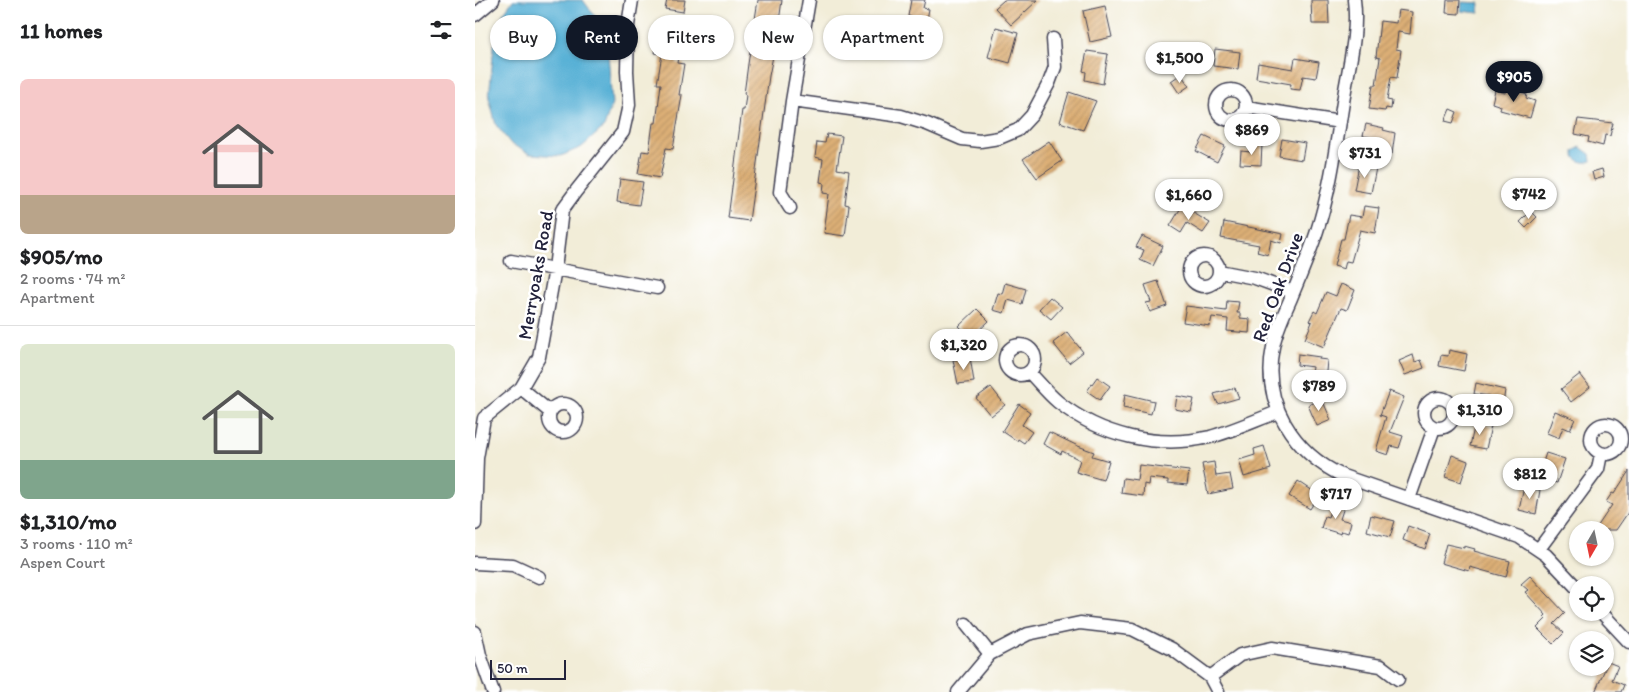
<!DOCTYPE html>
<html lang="en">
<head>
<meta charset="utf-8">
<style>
  body { margin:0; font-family:Itim,sans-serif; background:#f6f6f6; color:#202124; height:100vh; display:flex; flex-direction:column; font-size:19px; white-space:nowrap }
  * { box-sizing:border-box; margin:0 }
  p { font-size:16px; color:#757577 }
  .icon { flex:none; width:28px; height:28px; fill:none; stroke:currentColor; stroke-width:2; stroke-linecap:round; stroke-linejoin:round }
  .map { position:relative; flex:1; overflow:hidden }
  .details { display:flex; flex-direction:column; background:#fff; width:475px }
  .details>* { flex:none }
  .hud { position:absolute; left:15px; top:15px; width:475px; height:45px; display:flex; gap:10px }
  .needle { width:32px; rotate:189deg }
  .fabs { position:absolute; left:1094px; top:521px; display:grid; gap:10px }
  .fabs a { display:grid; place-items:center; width:45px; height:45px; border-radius:50%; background:#fff; box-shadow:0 1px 4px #0004; font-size:25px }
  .scale { position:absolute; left:15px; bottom:12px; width:76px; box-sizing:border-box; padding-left:5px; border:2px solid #22223b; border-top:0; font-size:14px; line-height:18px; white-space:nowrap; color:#22223b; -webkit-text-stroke:4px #fff; paint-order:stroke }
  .price { position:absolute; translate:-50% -42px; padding:0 11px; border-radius:18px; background:#fff; color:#222; font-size:16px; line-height:32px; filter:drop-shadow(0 1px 2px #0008) }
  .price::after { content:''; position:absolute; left:50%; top:30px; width:15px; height:11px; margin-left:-8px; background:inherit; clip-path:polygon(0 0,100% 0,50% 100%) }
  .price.active { background:#111827; color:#fff }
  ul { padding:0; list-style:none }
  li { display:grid; align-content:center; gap:10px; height:265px; padding:0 20px }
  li+li { border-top:1px solid #e0e0e0 }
  li span { display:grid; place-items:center; height:155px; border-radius:8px; color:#555 }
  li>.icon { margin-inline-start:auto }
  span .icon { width:90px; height:90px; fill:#fffc; stroke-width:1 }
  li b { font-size:21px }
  h2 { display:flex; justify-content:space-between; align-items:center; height:60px; padding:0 20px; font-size:21px }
  .tag { padding:0 18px; border-radius:22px; background:#fff; box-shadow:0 1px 4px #0004; font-size:18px; line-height:45px }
  .tag.active { background:#111827; color:#fff }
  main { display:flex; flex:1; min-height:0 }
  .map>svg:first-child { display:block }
</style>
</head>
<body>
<main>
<section class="details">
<h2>11 homes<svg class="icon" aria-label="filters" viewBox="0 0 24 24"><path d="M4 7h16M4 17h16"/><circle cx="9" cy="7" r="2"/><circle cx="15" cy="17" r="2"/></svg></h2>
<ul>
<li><span style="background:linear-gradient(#f6c9c9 75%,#b9a48a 0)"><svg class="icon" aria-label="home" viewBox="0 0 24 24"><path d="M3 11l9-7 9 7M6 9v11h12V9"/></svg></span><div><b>$905/mo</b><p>2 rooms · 74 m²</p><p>Apartment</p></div></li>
<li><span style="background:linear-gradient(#dfe7d0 75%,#7fa58c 0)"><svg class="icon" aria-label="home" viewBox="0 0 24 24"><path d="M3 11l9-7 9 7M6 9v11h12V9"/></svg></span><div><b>$1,310/mo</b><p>3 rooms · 110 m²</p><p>Aspen Court</p></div></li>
</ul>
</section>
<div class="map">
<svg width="1154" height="692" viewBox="0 0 1154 692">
  <defs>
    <pattern id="building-hatch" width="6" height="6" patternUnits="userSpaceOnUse" patternTransform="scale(1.25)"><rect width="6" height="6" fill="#dcaf76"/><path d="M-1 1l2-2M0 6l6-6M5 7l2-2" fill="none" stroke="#bc9667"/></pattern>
  </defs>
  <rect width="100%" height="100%" fill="#fff"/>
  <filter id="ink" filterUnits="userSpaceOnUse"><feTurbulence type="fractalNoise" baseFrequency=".02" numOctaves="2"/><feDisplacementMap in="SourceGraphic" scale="10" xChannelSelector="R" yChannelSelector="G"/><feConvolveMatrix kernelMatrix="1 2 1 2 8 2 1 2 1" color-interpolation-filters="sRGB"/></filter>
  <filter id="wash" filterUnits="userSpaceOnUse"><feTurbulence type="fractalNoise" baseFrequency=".0096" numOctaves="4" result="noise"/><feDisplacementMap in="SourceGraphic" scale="20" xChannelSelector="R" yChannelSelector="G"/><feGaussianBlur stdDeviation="1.12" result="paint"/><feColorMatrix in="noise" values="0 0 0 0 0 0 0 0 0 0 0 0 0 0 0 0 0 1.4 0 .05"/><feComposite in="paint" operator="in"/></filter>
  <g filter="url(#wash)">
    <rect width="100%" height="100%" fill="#f2edd8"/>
    <path fill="#59b1d6" stroke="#3e6a88" d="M38,0H108L122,19L133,53L137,104L129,127L107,147L86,156L55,154L36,144L21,125L14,98L19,45L28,14Z
      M987,2L1005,3L1004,13L986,11Z
      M1105,147L1115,154L1116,161C1110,164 1103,161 1099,157V151Z"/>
    <g id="blocks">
      <path fill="url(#building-hatch)" d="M192,0H210L208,12L190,9Z
        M283,0H307L302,36L294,76L274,221L253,218L267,110H269L271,95L269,94L273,64Z
        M436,0H450L448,8L454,9L450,30L434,27L436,17L433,16Z
        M529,0H563L536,25L520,8Z
        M836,0H853L854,24H837Z
        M972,0H985L984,14L971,13Z
        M630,6L637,37L615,42L608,11Z
        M923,10L937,12L935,34L923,32L921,49L926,50L922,78L916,77L912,100L917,101L916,109L911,108L910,111L894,109L898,85H901L905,58L901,57L905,21L921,23Z
        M361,24L387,27L383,52L362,49L363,40L359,39Z
        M521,27L543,33L535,63L513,57Z
        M184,30L207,34L202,63L209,64L204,95H207L198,149L191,148L185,178L163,174L167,151L174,152L178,123H181L186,84H182L187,54L180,53Z
        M740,49L765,52L763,69L738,66Z
        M612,51L633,54L628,84L610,80L611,72L608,71Z
        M820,58L844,62L841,78L828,76L825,90L815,89L816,84L781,78L783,63L818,69Z
        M706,74L714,86L704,93L696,81Z
        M1031,88L1052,94L1051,98L1060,101L1055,118L1025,110L1026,106L1017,103L1020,90L1030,93Z
        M594,92L621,101L608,130L585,122Z
        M975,109L982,112L978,123L970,121Z
        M1103,119L1138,123L1135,136L1130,135L1128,146L1113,142L1114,137L1100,134Z
        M891,124L909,128L908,130L920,133L917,154L902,152L904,139L888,136Z
        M352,134L367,136L362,169L374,171L370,204L374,205L370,236L349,233L354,194L348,193L349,183L345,182L348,159L340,157L342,142L350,143Z
        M729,136L750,146L742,162L721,151Z
        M807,139L830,143L827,160L804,156Z
        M574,141L587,161L562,178L548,159Z
        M777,144H787L786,165L765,164L766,151L776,152Z
        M884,165L901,168L896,193L879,190Z
        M1127,169L1129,177L1119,180L1117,172Z
        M145,179L168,182L164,205L142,202Z
        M707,206L735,223L728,233L712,223L706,233L695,226Z
        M889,206L904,208L900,233L885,230L876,262L871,261L869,269L859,266L866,239H869L874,215L887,217Z
        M1056,211L1062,217L1051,228L1045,222Z
        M749,222L808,234L806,243L796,240L793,255L782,252L784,245L746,238Z
        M667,236L688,246L678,266L665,260L669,250L661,247Z
        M683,281L692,306L675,312L671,303L676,302L670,285Z
        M530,283L551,289L547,304L533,300L529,313L518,310L523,293L527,294Z
        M866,284L880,290L872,310L866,308L849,347L830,339L837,322L834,321L839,311L842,313L851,292L861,296Z
        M575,297L587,307L576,319L564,309Z
        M752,301L764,302L762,313H765V318L775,319L774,333L752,331L753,319L737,317L735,326L708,322L711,306L751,311Z
        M502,309L514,321L496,338L484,326Z
        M592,332L608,352L594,363L578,343Z
        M974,350L992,354L989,371L964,366L966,355L973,356Z
        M823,354L845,357L844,359L852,360L851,372H845L844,380L836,379L838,367L822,365Z
        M938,355L940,362L946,360L949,368L930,375L924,361Z
        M495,357L499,382L483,384L478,360Z
        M1105,374L1115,387L1096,402L1086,389Z
        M622,377L635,386L625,400L612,391Z
        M1001,383L1030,390L1027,412L1012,410L1014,396L999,394Z
        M516,387L530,405L516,416L501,398Z
        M760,388L764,398L743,404L739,394Z
        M914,391L929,397L915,432L928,436L924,448L916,446L913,455L901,451L911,417L905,415Z
        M650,394L679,401L676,414L648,408Z
        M702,396L719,399L716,412L700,409Z
        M847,399L856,420L842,426L833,405Z
        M544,404L555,412L547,425L557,432L549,443L543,439L542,441L527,431Z
        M1080,411L1100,419L1095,430L1088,427L1084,438L1072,433Z
        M1000,423L1016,426L1011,449L995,446Z
        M574,432L603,446L619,452L617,456L634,461L628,480L601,472L605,460L587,451L586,454L568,444Z
        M789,446L796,469L769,477L764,460L780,455L779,449Z
        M1071,453L1090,459L1082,483L1063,477Z
        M977,455L993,461L986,482L970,477Z
        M739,462L741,476L755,474L758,489L733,494L727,464Z
        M664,465L714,471L712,485L693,483V480L674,478L673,485L669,484L668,496L646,493L648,478L662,480Z
        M1154,471V511L1141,530H1120L1137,505L1131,502L1137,493L1139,494Z
        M823,481L844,495L835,509L814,496Z
        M1049,487L1065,490L1061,514L1044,510Z
        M859,500L870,504L865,519L876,522L873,533L867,531L866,534L846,528L850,516L853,517Z
        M896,515L920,521L915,537L892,531Z
        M933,526L955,534L950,549L928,540Z
        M971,544L989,548V546L1000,549L999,551L1035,561L1031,577L995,567L994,571L966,563Z
        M1055,576L1090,613L1079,624L1089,633L1078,644L1062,628L1071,619L1069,617L1071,615L1050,592L1053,590L1046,584Z
        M1133,662L1143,666L1137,680L1149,685L1146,692H1120Z"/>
    </g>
  </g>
  <g filter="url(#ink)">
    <use href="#blocks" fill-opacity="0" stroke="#414053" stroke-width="1"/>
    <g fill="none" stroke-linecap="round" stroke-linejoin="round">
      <g stroke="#414053" stroke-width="15">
        <path id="minor" d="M879,0C883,30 875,61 870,90C862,137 857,185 842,231C835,253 825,276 816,298C809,314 801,330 798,347C786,403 819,453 868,476L1044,537L1071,555L1102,588
          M0,15L18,0
          M741 105a15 15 0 1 1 30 0a15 15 0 1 1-30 0Z
          M317,101L426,116L452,124L487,139L505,141L524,138L543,130L557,115L574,83L580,67L578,39
          M771,107L865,122
          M315,208L305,192L317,101L334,0
          M714 271a15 15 0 1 1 30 0a15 15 0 1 1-30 0Z
          M36,261L182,288
          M744,271L780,278L818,292
          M530 360a15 15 0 1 1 30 0a15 15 0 1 1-30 0Z
          M554,372C564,382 572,393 583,402C626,436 682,449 735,437C758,431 781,420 803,412
          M46,388L75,412
          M949 413a15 15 0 1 1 30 0a15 15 0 1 1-30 0Z
          M74 418a14 14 0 1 1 28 0a14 14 0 1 1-28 0Z
          M1116 439a15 15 0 1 1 30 0a15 15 0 1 1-30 0Z
          M934,499L959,428
          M0,524L2,458L9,418L46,388L64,357L80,269L87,210L101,191L148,132L154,105L152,71L153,25L157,0
          M1064,549L1123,469L1126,454
          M0,563L38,565L64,577
          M1126,612L1154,642
          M491,624L515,654
          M0,632L5,655L18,692
          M735,677L765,655L797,648L906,666L923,679
          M483,692L515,654L553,634L605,623L657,629L697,649L735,677L743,692"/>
      </g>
      <use href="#minor" stroke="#fff" stroke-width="12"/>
    </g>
  </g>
  <g text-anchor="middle" stroke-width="5" stroke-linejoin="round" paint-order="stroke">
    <g font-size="19" fill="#22223b" stroke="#fff">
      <text transform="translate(60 275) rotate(-80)" y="7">Merryoaks Road</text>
      <text transform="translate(802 287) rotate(-70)" y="7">Red Oak Drive</text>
    </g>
  </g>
</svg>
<div class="fabs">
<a><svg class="needle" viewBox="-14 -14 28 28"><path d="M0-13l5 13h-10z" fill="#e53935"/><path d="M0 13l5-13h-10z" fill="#757577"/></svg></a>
<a><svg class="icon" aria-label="locate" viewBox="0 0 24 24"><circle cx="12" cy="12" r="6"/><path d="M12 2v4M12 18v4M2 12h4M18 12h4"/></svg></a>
<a><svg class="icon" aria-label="layers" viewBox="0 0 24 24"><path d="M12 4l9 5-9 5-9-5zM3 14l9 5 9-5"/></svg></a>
</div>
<div class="scale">50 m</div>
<b class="price" style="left:705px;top:84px">$1,500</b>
<b class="price active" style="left:1039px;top:103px">$905</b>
<b class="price" style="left:777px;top:156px">$869</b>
<b class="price" style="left:890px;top:179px">$731</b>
<b class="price" style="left:1054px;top:220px">$742</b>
<b class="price" style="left:714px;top:221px">$1,660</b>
<b class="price" style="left:489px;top:371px">$1,320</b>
<b class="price" style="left:844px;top:412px">$789</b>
<b class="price" style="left:1005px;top:436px">$1,310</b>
<b class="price" style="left:1055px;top:500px">$812</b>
<b class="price" style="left:861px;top:520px">$717</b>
<div class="hud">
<a class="tag">Buy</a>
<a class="tag active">Rent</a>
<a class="tag">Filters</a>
<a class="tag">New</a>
<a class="tag">Apartment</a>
</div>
</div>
</main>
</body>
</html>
